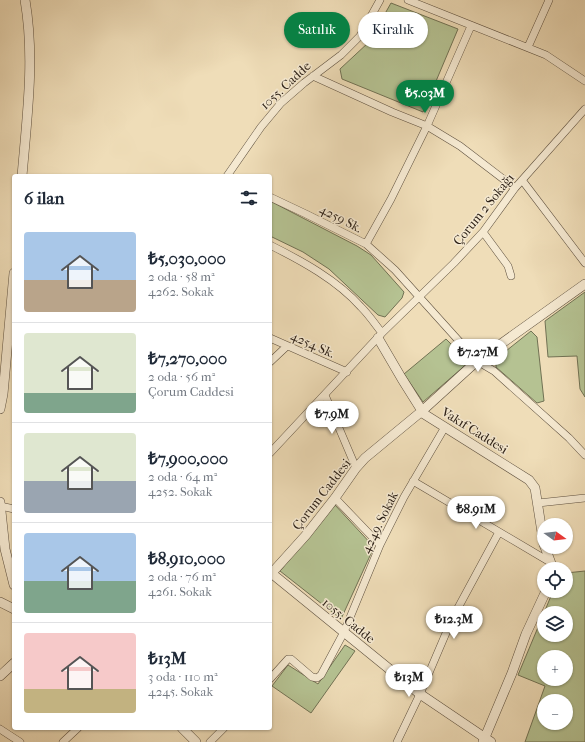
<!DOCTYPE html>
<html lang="tr">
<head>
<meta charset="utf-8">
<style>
  body { margin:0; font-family:"IM FELL French Canon",serif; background:#f2f2f3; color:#1f2937; height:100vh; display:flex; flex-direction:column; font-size:15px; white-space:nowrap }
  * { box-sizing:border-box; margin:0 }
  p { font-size:13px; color:#747a83 }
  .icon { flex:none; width:22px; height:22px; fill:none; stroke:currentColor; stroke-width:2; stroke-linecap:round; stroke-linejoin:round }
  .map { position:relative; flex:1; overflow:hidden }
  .details { position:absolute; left:12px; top:174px; width:260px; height:556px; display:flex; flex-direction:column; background:#fff; border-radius:4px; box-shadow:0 1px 3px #0004 }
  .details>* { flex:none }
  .guide { position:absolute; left:284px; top:12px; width:241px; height:36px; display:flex; gap:8px }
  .needle { width:26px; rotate:105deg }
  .tools { position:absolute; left:537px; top:518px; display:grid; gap:8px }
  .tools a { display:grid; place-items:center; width:36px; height:36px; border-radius:50%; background:#fff; box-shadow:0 1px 3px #0004; font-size:20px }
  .price { position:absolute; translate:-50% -34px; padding:0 9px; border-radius:14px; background:#fff; color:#222; font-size:13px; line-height:26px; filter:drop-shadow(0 1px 2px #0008) }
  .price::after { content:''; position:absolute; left:50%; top:24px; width:12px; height:9px; margin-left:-6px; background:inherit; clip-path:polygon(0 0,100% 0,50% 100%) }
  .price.active { background:#0b8043; color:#fff }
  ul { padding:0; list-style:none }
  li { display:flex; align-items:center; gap:12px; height:100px; padding:0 12px }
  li+li { border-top:1px solid #e0e1e3 }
  li span { display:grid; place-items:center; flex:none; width:112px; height:80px; border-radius:4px; color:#555 }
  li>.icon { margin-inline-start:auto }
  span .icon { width:48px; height:48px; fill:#fffc; stroke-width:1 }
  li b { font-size:17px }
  h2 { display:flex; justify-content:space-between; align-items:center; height:48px; padding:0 12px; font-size:17px }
  .pill { padding:0 14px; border-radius:18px; background:#fff; box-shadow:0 1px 3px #0004; font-size:14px; line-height:36px }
  .pill.active { background:#0b8043; color:#fff }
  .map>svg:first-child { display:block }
</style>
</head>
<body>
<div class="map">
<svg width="585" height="742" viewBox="0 0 585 742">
  <rect width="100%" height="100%" fill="#efddb8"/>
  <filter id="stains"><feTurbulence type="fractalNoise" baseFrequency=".005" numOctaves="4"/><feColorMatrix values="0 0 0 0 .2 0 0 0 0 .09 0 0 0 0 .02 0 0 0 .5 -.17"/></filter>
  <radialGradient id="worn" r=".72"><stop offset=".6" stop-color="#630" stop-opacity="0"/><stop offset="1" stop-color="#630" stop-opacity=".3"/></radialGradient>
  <path fill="#b5c292" stroke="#717254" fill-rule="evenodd" d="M391,3L458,29L423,112L342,79L340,69L369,42Z
    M270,201L357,246L371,255L404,292L402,298L385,317L378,315L329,269L303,252L270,236Z
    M585,292V397L580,389L577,356L548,357L545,321Z
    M531,331L537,337L544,401L537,403L496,367V359Z
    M446,339L469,362L423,402L404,374Z
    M335,505L374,547L341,619L280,571Z
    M585,571V742H525L545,686L518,675L544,613V635H566V613H544L553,591H566V573ZM544,657H566V679H544ZM544,701H566V723H544Z
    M345,645L355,651L311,713L272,686L288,665L318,684Z"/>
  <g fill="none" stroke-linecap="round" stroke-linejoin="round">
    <g stroke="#5e503f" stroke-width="8">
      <path id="minor" d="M408,0L546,55L585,81
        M528,47L549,0
        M313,76L392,112L427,126L460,146L515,188
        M227,176L261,127L281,103L304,83L341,55L360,36L380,0
        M522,180L585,263
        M270,197L306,214L366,244L395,270L477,361L494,371L569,438L585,455
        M483,232L508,266L511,276
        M366,244L391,199L427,126L471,26
        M270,245C302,261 337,280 361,307C369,315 375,324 382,333
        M270,338L347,372
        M270,362L287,346
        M325,395L356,468
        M270,453L382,333L454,263L483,232L515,188L585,109
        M413,481L550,562
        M335,498L380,545
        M538,503L585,498
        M0,506L14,509
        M270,679L288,659H291L312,677L317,678L321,675L344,632L380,545L404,497L445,427
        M0,729L20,742
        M63,742L78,728
        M210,742L224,728
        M397,742L420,694L452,619L499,532"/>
    </g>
    <g stroke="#5e503f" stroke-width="10">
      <path id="tertiary" d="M22,176C27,117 35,58 25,0
        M378,338L402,379L424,414L529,480L535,488L544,545
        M0,409L3,394L14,273
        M0,502L5,549L14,585
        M545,547L553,569
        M270,572L420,694L491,742
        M270,575L306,535L335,498L356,468L365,458L422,411L477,361L585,284
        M0,602L14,609
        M0,676L14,663
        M182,728L196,742
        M483,742L512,673L526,634L546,591"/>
    </g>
    <use href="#minor" stroke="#f5e9d1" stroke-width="7"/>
    <use href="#tertiary" stroke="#f5e9d1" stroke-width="9"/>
  </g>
  <g text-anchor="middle" stroke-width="3" stroke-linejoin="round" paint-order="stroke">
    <g font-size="13" fill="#2d2117" stroke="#f5e9d1">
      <text transform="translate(285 85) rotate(-43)" y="5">1055. Cadde</text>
      <text transform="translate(483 209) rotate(-51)" y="5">Çorum 2 Sokağı</text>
      <text transform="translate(341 218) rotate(27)" y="5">4259 Sk.</text>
      <text transform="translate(313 344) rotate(24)" y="5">4254 Sk.</text>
      <text transform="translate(475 430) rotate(32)" y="5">Vakıf Caddesi</text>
      <text transform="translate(321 494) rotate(-52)" y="5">Çorum Caddesi</text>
      <text transform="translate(379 522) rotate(-64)" y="5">4249. Sokak</text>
      <text transform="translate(349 620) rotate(39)" y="5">1055. Cadde</text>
    </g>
  </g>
  <rect width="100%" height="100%" filter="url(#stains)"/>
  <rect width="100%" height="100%" fill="url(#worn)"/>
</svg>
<div class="tools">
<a><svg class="needle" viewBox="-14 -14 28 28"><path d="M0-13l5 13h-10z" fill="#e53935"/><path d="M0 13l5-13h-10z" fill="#747a83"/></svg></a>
<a><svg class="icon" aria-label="locate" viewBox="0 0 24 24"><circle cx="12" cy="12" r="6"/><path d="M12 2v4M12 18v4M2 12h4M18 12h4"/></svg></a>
<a><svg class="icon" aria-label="layers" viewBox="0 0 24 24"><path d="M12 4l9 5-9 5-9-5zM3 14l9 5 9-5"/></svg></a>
<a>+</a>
<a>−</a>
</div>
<b class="price active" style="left:425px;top:114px">₺5.03M</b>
<b class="price" style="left:478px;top:373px">₺7.27M</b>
<b class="price" style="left:332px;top:435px">₺7.9M</b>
<b class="price" style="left:476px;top:530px">₺8.91M</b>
<b class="price" style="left:454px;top:640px">₺12.3M</b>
<b class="price" style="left:409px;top:698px">₺13M</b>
<div class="guide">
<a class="pill active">Satılık</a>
<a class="pill">Kiralık</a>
</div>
<section class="details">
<h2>6 ilan<svg class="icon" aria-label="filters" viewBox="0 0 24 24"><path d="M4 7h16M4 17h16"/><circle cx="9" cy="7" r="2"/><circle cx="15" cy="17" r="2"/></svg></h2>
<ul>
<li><span style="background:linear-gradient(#a9c7e8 60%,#b9a48a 0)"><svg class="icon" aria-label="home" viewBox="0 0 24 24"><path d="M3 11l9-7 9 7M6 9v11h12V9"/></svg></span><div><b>₺5,030,000</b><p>2 oda · 58 m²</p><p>4262. Sokak</p></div></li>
<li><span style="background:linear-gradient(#dfe7d0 75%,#7fa58c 0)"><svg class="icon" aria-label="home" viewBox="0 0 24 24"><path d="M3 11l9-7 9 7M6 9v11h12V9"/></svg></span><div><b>₺7,270,000</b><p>2 oda · 56 m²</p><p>Çorum Caddesi</p></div></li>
<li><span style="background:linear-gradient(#dfe7d0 60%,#9aa5b1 0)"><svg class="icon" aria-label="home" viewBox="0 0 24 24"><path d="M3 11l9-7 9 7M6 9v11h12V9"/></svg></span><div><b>₺7,900,000</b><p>2 oda · 64 m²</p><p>4252. Sokak</p></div></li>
<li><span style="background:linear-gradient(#a9c7e8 60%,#7fa58c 0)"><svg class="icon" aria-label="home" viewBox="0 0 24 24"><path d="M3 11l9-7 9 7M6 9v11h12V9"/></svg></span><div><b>₺8,910,000</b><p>2 oda · 76 m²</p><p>4261. Sokak</p></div></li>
<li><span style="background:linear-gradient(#f6c9c9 70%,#c2b280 0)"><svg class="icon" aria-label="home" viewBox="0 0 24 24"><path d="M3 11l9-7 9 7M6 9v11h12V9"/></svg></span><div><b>₺13M</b><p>3 oda · 110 m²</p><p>4245. Sokak</p></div></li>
</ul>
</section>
</div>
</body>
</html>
